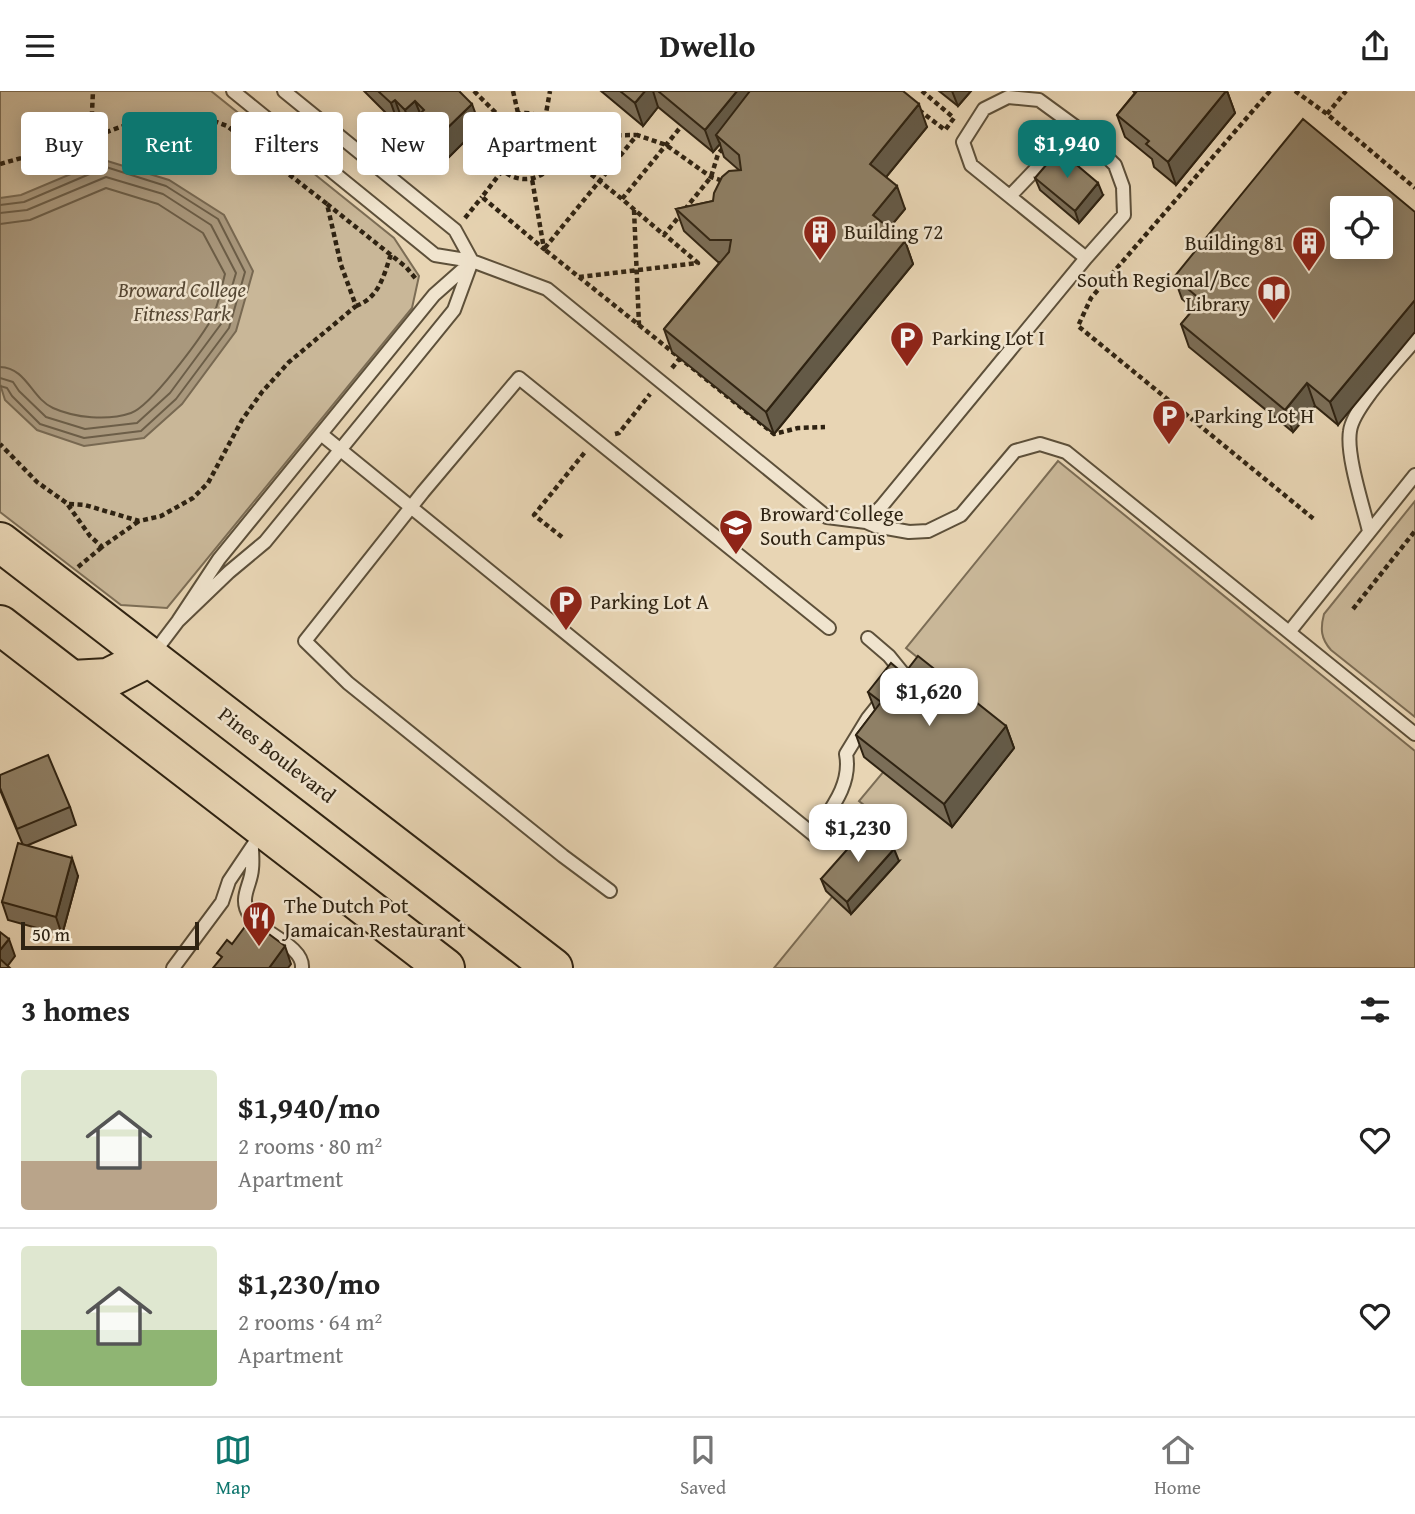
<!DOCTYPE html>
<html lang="en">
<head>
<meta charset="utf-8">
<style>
  body { margin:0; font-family:"Gentium Book Plus",serif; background:#f2f2f2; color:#222; height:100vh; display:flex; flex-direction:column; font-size:26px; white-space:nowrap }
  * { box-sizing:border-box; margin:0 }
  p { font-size:23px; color:#767676 }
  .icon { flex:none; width:38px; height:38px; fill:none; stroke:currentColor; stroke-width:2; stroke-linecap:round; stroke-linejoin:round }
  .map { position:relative; height:877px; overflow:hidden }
  .panel { display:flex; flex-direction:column; background:#fff; flex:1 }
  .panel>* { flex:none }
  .hud { position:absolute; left:21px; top:21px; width:700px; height:63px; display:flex; gap:14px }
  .fabs { position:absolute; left:1330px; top:105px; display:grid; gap:14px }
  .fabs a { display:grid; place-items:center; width:63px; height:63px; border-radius:7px; background:#fff; box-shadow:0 4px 18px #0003; font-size:35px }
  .scale { position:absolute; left:21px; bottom:18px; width:178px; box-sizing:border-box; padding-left:7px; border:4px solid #2f2312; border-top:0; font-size:19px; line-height:24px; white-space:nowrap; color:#2f2312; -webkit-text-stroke:5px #f0e4ce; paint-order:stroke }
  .price { position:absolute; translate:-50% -60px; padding:0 16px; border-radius:14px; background:#fff; color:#222; font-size:23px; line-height:46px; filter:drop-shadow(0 2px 4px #0008) }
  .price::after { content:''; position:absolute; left:50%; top:42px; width:21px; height:16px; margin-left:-10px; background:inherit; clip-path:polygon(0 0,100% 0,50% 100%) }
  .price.selected { background:#0f766e; color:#fff }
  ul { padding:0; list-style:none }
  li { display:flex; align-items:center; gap:21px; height:175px; padding:0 21px }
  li+li { border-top:2px solid #e0e0e0 }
  li span { display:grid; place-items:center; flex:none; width:196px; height:140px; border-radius:7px; color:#555 }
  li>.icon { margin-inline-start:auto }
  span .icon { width:84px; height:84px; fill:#fffc; stroke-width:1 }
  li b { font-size:30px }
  h2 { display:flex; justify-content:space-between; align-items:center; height:84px; padding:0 21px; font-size:30px }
  .chip { padding:0 24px; border-radius:7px; background:#fff; box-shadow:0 4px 18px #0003; font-size:24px; line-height:63px }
  .chip.selected { background:#0f766e; color:#fff }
  header { display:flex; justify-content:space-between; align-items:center; height:91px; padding:0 21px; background:#fff; font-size:32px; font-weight:600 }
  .tab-bar { display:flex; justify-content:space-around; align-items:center; height:98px; border-top:2px solid #e0e0e0; background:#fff; font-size:19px; color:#767676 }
  .tab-bar a { display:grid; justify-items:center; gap:4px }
  .tab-bar .selected { color:#0f766e }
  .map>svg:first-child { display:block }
</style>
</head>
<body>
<header><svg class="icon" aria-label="menu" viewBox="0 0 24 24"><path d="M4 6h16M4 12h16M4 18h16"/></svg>Dwello<svg class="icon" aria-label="share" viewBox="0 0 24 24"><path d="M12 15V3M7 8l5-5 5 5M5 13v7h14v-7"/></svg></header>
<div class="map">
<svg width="1415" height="877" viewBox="0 0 1415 877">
  <rect width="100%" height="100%" fill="#e8d5b4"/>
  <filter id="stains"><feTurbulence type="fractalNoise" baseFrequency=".00286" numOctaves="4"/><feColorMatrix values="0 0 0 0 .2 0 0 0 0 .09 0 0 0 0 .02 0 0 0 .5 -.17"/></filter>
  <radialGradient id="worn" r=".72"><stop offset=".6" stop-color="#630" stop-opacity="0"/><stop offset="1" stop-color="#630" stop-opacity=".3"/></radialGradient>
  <path fill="#c9b798" stroke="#7c6d55" stroke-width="2" d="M0,0H211L394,147L419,185L412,217L167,517L121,514L0,421Z
    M1058,370L1415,660V877H774L890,735L859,710L885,679L938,583L906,557Z
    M1415,410V626L1331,559C1321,548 1320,538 1324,523Z"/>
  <path fill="#a9987d" stroke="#786952" stroke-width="2" d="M104,69L169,89L224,124L253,180L236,240L182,313L144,347L84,355L37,339L5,309L0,293V107L21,104Z"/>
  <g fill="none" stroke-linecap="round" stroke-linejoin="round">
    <path stroke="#6c5e48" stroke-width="2" d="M0,114L24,111L106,76L166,95L218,128L245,181L229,237L176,308L141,340L84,347L40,333L12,305L7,297L0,295
      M0,122L27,119L106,86L163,103L211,134L236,182L221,233L170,302L137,332L85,338L46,326L19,300L13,291L0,287
      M0,133L30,129L106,97L158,113L203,142L225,183C221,198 218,217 211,229C199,249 151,315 131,322C108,330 75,327 53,317C31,307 27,277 0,276"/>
    <g stroke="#5d503a" stroke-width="16">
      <path id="lane" d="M233,0L435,164L472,170L547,198L827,426L866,431L875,435L909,441L928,440L961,424L1015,360L1040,353L1066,361L1415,643
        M1010,105L1076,36
        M321,343L814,744C830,719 852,694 846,663L868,627L884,607
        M866,431L881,416L1086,167L1124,124L1123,96L1115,74L1076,36L1039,9L1008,6L984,18L963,51L971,74L1086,167
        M1369,440C1363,415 1346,364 1350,340C1353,316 1399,269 1415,249
        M178,530L229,481L265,451L398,288L454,219L472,170L455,139L284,0
        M1290,540L1415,384
        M868,547L889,565L902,581L895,593
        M153,563L178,530L219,468L434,204L469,173
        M252,756C252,763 253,771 252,778C251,795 238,807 250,825C262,842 304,855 302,877
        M610,800L563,765L348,592L305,550L423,401L519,287L829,537
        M173,877L222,811L229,790L262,741"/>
    </g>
    <g stroke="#2f2312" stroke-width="42">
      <path id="highway" d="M0,451L553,877
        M0,534L445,877
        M72,589L108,587L150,566"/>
    </g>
    <path stroke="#2f2312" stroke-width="4.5" stroke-dasharray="5 3.5" stroke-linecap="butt" d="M474,0L503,29
      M513,0L518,22
      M1270,0L1091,207L1078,235L1315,429
      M1295,0L1327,23L1415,97
      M919,19L945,39L954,27L922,0
      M492 55a33 33 0 1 1 66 0a33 33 0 1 1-66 0Z
      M1327,23L1346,0
      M545,28L550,0
      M679,38L622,108L664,144L711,86L718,63L724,56
      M557,45L636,44
      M82,49L92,21L93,0
      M558,57L622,108
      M0,73L82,50L148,26L214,30L227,35L327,113L341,174L356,215L289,271L262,301L242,329L208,392L193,407L161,425L139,430L85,414L68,413L37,391L0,353
      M502,80L482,106L544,158L532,88
      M327,113L406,176L416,188
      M634,119L639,234L544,158L637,44L666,54L711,86L723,90
      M465,127L482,106
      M579,186L698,172L665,144
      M356,215C379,207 384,184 391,163
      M639,234L774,343L798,337L825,336
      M672,277L680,267
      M615,343L619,342L650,303
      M68,414L90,445L102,456L139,430
      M562,446L534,424L585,361
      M78,476L102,456
      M1353,518L1415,440"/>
    <use href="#lane" stroke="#f0e4ce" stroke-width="12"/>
    <use href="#highway" stroke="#e8d5b4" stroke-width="38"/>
  </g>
  <path fill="#7b6e58" stroke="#2f2312" stroke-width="2" d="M364,0H459L480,35L444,71L424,50L419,37L413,42L403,31L399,35Z
    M601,0H903L927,36L886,86L905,118L889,137L905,150L913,173L774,343L672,261L664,238L720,171H718L684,140L676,118L713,110L739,79L724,66L720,53L713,61L658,16L643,35Z
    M939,0H971L958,15Z
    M1133,0H1227L1235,22L1176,94L1154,76L1152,68L1125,46L1117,24L1135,2Z
    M1035,87L1103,104L1079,132L1040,99Z
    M1415,121L1338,334L1315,315L1293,341L1189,256L1181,233L1194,218L1182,208L1174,186Z
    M904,583L1006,635L1014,657L952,736L864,666L856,644L875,619L868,601Z
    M0,684L70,716L76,734L26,755L78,785L62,844L8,829L2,811L23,754L0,699Z
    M899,770L851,823L826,800L821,788Z"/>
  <path fill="#645a47" stroke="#2f2312" stroke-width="2" d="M645,0H653L658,16L643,35L635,12Z
    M737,0H764L716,44L720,53L713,61L705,39Z
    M952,0H971L958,15Z
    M1226,0H1227L1235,22L1176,94L1168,71Z
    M395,9L403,31L399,35L391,12Z
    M415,10L424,32L415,27L419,37L413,42L405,19Z
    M472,13L480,35L444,71L436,48Z
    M919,13L927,36L878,96L870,73Z
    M1098,92L1103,104L1079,132L1075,120Z
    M897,95L905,118L881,147L873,124Z
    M905,150L913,173L774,343L766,321Z
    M1415,209V241L1338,334L1330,311Z
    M1307,292L1315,315L1293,341L1285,319Z
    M1006,635L1014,657L952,736L944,713Z
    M894,758L899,770L851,823L847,811Z
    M72,767L78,785L62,844L56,826Z
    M9,848L15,865L6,877H0V859Z
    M285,855L291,873L288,877H269Z"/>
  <path fill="#8f8066" stroke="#2f2312" stroke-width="2" fill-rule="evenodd" d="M378,0H459L472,13L436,48L415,27L424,19L415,10L405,19L395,9L391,12Z
    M620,0H645L635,12Z
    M658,0H737L705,39Z
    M750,0H903L919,13L870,73L897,95L873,124L905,150L766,321L664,238L729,161L731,149H710L676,118L713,110L714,102L722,86L729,80L741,79L739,64L716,44Z
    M1137,0H1226L1168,71L1146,53L1149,50L1117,24Z
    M1303,28L1415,121V209L1330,311L1307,292L1285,319L1181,233L1201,209L1174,186ZM1342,117H1381V156H1342Z
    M1059,59L1098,92L1075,120L1035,87Z
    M918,565L1006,635L944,713L856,644L881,611L868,601L891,572L904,583Z
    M48,664L70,716L17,738L0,697V684Z
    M868,735L894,758L847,811L821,788Z
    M18,752L72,767L56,826L2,811Z
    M250,829L285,855L269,877H213L222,866L217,862L227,849L232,853Z
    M0,841L9,848L0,859Z
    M0,868L10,877H0Z"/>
  <defs>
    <g id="building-pin" transform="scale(1.75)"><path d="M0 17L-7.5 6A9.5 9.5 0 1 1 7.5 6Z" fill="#8f2418" stroke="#f0e4ce"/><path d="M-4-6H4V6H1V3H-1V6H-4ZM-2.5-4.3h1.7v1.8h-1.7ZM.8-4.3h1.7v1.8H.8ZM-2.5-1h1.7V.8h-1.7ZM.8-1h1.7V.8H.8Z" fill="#fff"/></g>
    <g id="library-pin" transform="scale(1.75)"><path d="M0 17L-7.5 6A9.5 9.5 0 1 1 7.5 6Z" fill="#8f2418" stroke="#f0e4ce"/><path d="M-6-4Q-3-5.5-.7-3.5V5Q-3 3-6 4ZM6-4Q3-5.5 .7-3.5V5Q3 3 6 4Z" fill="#fff"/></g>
    <g id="parking-pin" transform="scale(1.75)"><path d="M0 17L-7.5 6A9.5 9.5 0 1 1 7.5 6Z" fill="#8f2418" stroke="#f0e4ce"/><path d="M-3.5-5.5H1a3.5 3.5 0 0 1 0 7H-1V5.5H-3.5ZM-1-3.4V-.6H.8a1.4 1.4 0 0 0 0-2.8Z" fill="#fff"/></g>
    <g id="university-pin" transform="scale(1.75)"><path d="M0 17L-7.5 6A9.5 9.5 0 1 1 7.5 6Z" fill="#8f2418" stroke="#f0e4ce"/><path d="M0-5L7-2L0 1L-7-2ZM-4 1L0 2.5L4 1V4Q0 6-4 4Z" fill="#fff"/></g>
    <g id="restaurant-pin" transform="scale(1.75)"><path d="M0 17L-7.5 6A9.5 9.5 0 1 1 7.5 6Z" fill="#8f2418" stroke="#f0e4ce"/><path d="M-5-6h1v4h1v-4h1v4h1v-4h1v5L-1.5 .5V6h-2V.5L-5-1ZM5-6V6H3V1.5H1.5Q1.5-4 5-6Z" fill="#fff"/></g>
  </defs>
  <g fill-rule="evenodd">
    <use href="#building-pin" x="820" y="141"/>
    <use href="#building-pin" x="1309" y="152"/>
    <use href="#library-pin" x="1274" y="201"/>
    <use href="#parking-pin" x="907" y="247"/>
    <use href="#parking-pin" x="1169" y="325"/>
    <use href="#university-pin" x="736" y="435"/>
    <use href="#parking-pin" x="566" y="511"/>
    <use href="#restaurant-pin" x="259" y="827"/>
  </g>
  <g text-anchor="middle" stroke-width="5" stroke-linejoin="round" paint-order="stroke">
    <g font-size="21" fill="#2f2312" stroke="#f0e4ce" text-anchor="start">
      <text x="844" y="148">Building 72</text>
      <text x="1284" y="159" text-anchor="end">Building 81</text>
      <text x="1250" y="196" text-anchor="end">South Regional/Bcc<tspan x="1250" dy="24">Library</tspan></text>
      <text x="932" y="254">Parking Lot I</text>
      <text x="1194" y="332">Parking Lot H</text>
      <text x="760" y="430">Broward College<tspan x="760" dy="24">South Campus</tspan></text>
      <text x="590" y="518">Parking Lot A</text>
      <text x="284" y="822">The Dutch Pot<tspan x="284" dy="24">Jamaican Restaurant</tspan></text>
    </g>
    <g font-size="21" font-style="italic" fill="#564834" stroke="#f0e4ce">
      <text x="182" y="206">Broward College<tspan x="182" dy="24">Fitness Park</tspan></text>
    </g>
    <g font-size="21" fill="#2f2312" stroke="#f0e4ce">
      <text transform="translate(277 664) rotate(38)" y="7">Pines Boulevard</text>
    </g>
  </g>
  <rect width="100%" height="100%" filter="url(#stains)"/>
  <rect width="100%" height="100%" fill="url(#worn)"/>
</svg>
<div class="fabs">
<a><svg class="icon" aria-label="locate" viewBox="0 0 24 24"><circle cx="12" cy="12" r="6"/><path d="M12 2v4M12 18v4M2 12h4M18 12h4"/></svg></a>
</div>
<div class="scale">50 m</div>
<b class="price selected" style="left:1067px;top:89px">$1,940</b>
<b class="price" style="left:929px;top:637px">$1,620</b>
<b class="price" style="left:858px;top:773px">$1,230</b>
<div class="hud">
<a class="chip">Buy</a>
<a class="chip selected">Rent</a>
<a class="chip">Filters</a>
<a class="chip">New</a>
<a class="chip">Apartment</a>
</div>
</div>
<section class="panel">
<h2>3 homes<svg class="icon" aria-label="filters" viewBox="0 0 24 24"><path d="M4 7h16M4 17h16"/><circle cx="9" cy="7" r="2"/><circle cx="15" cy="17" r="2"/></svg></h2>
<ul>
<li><span style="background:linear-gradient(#dfe7d0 65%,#b9a48a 0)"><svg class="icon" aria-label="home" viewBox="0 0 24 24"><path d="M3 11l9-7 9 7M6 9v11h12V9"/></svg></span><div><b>$1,940/mo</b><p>2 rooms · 80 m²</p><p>Apartment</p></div><svg class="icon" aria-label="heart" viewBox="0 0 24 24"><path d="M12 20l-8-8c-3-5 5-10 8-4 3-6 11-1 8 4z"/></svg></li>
<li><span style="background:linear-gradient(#dfe7d0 60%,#8fb573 0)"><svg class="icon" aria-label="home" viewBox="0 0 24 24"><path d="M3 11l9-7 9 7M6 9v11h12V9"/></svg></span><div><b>$1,230/mo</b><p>2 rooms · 64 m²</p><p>Apartment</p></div><svg class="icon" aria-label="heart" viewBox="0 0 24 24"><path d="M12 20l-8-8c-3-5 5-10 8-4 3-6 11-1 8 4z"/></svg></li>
</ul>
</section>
<nav class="tab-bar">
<a class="selected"><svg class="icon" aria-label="map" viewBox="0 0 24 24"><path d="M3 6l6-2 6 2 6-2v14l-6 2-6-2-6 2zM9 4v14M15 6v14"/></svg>Map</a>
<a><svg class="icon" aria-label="saved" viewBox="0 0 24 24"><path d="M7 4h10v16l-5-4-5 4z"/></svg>Saved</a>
<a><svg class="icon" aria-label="home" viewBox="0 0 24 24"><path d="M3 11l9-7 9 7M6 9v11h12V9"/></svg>Home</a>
</nav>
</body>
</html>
